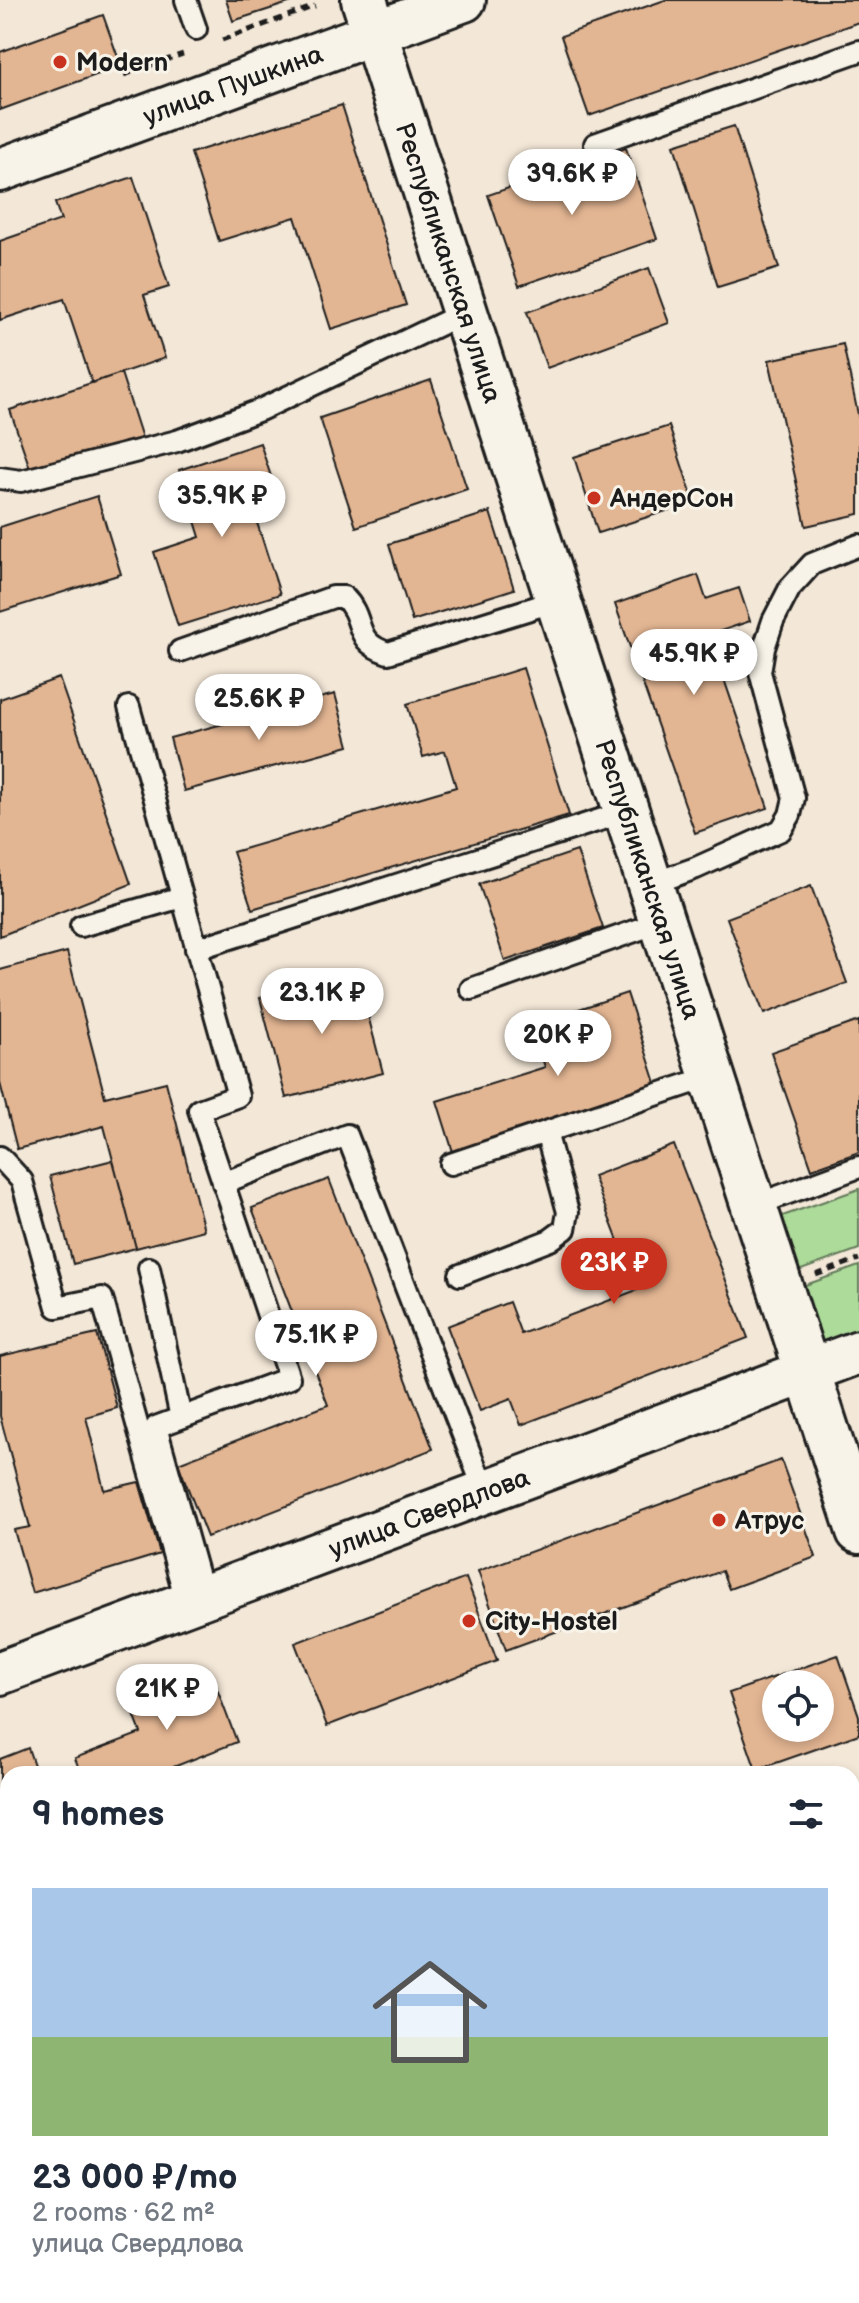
<!DOCTYPE html>
<html lang="en">
<head>
<meta charset="utf-8">
<style>
  body { margin:0; font-family:"Balsamiq Sans",sans-serif; background:#f6f6f7; color:#1f2937; height:100vh; display:flex; flex-direction:column; font-size:30px; white-space:nowrap }
  * { box-sizing:border-box; margin:0 }
  p { font-size:26px; color:#747a83 }
  .icon { flex:none; width:44px; height:44px; fill:none; stroke:currentColor; stroke-width:2; stroke-linecap:round; stroke-linejoin:round }
  .map { position:relative; flex:1; overflow:hidden }
  .sheet { position:absolute; left:0px; top:1766px; width:860px; height:538px; display:flex; flex-direction:column; background:#fff; border-radius:24px 24px 0 0; box-shadow:0 4px 12px #0003 }
  .sheet>* { flex:none }
  .tools { position:absolute; left:762px; top:1670px; display:grid; gap:16px }
  .tools a { display:grid; place-items:center; width:72px; height:72px; border-radius:50%; background:#fff; box-shadow:0 4px 12px #0003; font-size:40px }
  .price { position:absolute; translate:-50% -68px; padding:0 18px; border-radius:28px; background:#fff; color:#222; font-size:26px; line-height:52px; filter:drop-shadow(0 2px 4px #0008) }
  .price::after { content:''; position:absolute; left:50%; top:48px; width:24px; height:18px; margin-left:-12px; background:inherit; clip-path:polygon(0 0,100% 0,50% 100%) }
  .price.active { background:#c8321e; color:#fff }
  ul { padding:0; list-style:none }
  li { display:grid; align-content:center; gap:16px; height:424px; padding:0 32px }
  li span { display:grid; place-items:center; height:248px; border-radius:0px; color:#555 }
  li>.icon { margin-inline-start:auto }
  span .icon { width:144px; height:144px; fill:#fffc; stroke-width:1 }
  li b { font-size:34px }
  h2 { display:flex; justify-content:space-between; align-items:center; height:96px; padding:0 32px; font-size:34px }
  .map>svg:first-child { display:block }
</style>
</head>
<body>
<div class="map">
<svg width="859" height="2303" viewBox="0 0 859 2303">
  <rect width="100%" height="100%" fill="#f3e7d7"/>
  <filter id="ink" filterUnits="userSpaceOnUse"><feTurbulence type="fractalNoise" baseFrequency=".0125" numOctaves="2"/><feDisplacementMap in="SourceGraphic" scale="16" xChannelSelector="R" yChannelSelector="G"/><feConvolveMatrix kernelMatrix="1 2 1 2 8 2 1 2 1" color-interpolation-filters="sRGB"/></filter>
  <g filter="url(#ink)">
    <path fill="#addb9a" stroke="#647c5b" stroke-width="2" d="M859,1189V1249L793,1273L777,1218Z
      M859,1266V1335L815,1351L797,1288Z"/>
    <path fill="#e3b693" stroke="#1c1c1c" stroke-width="2" fill-rule="evenodd" d="M226,0H298L233,21Z
      M665,0H859V22L589,116L561,36Z
      M103,15L121,66L0,110V52Z
      M342,105L406,305L331,329L295,217L219,241L191,153Z
      M734,126L779,268L718,287L674,145Z
      M626,148L657,239L519,286L488,195Z
      M133,177L169,287L144,295L165,358L92,383L64,299L0,320V241L61,220L55,203Z
      M649,268L669,323L547,368L527,312Z
      M843,344L859,419V514L806,526L769,360Z
      M121,373L142,438L32,474L10,410Z
      M431,380L467,489L356,527L320,418Z
      M669,426L694,502L598,533L574,457Z
      M260,443L278,498L252,507L280,594L178,626L154,552L200,537L179,470Z
      M97,496L121,574L0,612V527Z
      M490,512L514,589L412,621L389,544Z
      M698,575L706,599L739,588L750,621L709,635L768,808L695,833L615,604Z
      M523,668L569,815L252,909L233,852L456,787L445,751L423,757L407,704Z
      M59,678L131,884L0,936V699Z
      M335,694L349,746L184,791L170,738Z
      M577,851L603,928L505,961L479,884Z
      M811,886L847,983L764,1014L727,918Z
      M67,952L105,1097L166,1082L204,1230L136,1248L104,1126L17,1149L0,1083V970Z
      M357,973L383,1073L286,1098L260,998Z
      M627,993L658,1089L454,1155L437,1101L545,1067L531,1025Z
      M859,1021V1152L812,1169L771,1052Z
      M674,1145L748,1338L521,1425L511,1399L480,1411L447,1326L509,1302L521,1334L637,1290L593,1176Z
      M113,1160L136,1248L73,1264L50,1176Z
      M329,1179L433,1449L207,1537L178,1463L328,1405L252,1208Z
      M97,1334L117,1408L86,1417L104,1490L139,1482L160,1554L32,1593L14,1530L30,1527L0,1416V1356Z
      M781,1460L816,1557L729,1589L722,1571L506,1650L478,1571Z
      M466,1578L497,1661L327,1726L295,1643Z
      M838,1655L859,1716V1734L756,1770L729,1693ZM776,1684H820V1728H776Z
      M211,1673L237,1742L163,1771L164,1774H81L75,1758L141,1733L130,1704Z
      M28,1748L37,1774H8V1803L0,1782V1759Z
      M859,1793V1902L852,1905V1796Z
      M8,1812V1946L0,1925V1815Z
      M859,1945V2026L852,2028V1947Z
      M0,2029L8,2051V2086L0,2089Z
      M859,2169V2232L852,2235V2171Z
      M657,2296H752L754,2303H659Z"/>
    <g fill="none" stroke-linecap="round" stroke-linejoin="round">
      <g stroke="#1c1c1c" stroke-width="26">
        <path id="service" d="M186,0L196,29
          M595,144L859,51
          M0,478L21,481L177,441L260,410L466,312
          M180,651L333,597H344C367,620 351,641 388,653L559,600
          M129,707L238,1096L199,1110L289,1378L156,1427L204,1598
          M651,884L696,868L781,830L790,815L794,798L760,672L764,648L773,621L790,588L812,564L859,545
          M81,926L182,897
          M196,949L628,811
          M471,989L663,921
          M0,1157L22,1181L57,1307L102,1298L187,1604
          M451,1164L712,1076
          M223,1183L347,1135L485,1492
          M753,1206L859,1167
          M149,1268L181,1418
          M460,1275L550,1240L565,1229L568,1212L546,1132
          M852,1926L859,1923"/>
      </g>
      <g stroke="#1c1c1c" stroke-width="48">
        <g id="minor">
          <path id="s1" d="M0,170L464,0"/>
          <path id="s2" d="M0,1673L859,1352"/>
        </g>
      </g>
      <g stroke="#1c1c1c" stroke-width="50">
        <g id="secondary">
          <path id="s3" d="M364,0L859,1531"/>
        </g>
      </g>
      <path stroke="#1c1c1c" stroke-width="5" stroke-dasharray="8 6" stroke-linecap="butt" d="M222,40L315,6
        M124,75L183,54
        M816,1275L859,1259
        M852,2042L859,2040"/>
      <use href="#service" stroke="#f7f3e8" stroke-width="20"/>
      <use href="#minor" stroke="#f7f3e8" stroke-width="42"/>
      <use href="#secondary" stroke="#f7f3e8" stroke-width="44"/>
    </g>
  </g>
  <g fill="#c8321e" stroke="#f7f3e8" stroke-width="3">
    <circle cx="60" cy="62" r="8"/>
    <circle cx="594" cy="498" r="8"/>
    <circle cx="719" cy="1520" r="8"/>
    <circle cx="469" cy="1621" r="8"/>
  </g>
  <g text-anchor="middle" stroke-width="6" stroke-linejoin="round" paint-order="stroke">
    <g font-size="26" font-weight="bold" fill="#1c1c1c" stroke="#f7f3e8" text-anchor="start">
      <text x="76" y="71">Modern</text>
      <text x="610" y="507">АндерСон</text>
      <text x="735" y="1529">Атрус</text>
      <text x="485" y="1630">City-Hostel</text>
    </g>
    <g font-size="26" fill="#1c1c1c" stroke="#f7f3e8">
      <text dy="9" stroke="none"><textPath href="#s1" startOffset="248">улица Пушкина</textPath></text>
      <text dy="9" stroke="none"><textPath href="#s3" startOffset="276">Республиканская улица</textPath></text>
      <text dy="9" stroke="none"><textPath href="#s3" startOffset="924">Республиканская улица</textPath></text>
      <text dy="9" stroke="none"><textPath href="#s2" startOffset="458">улица Свердлова</textPath></text>
    </g>
  </g>
</svg>
<div class="tools">
<a><svg class="icon" aria-label="locate" viewBox="0 0 24 24"><circle cx="12" cy="12" r="6"/><path d="M12 2v4M12 18v4M2 12h4M18 12h4"/></svg></a>
</div>
<b class="price" style="left:572px;top:217px">39.6K ₽</b>
<b class="price" style="left:222px;top:539px">35.9K ₽</b>
<b class="price" style="left:694px;top:697px">45.9K ₽</b>
<b class="price" style="left:259px;top:742px">25.6K ₽</b>
<b class="price" style="left:322px;top:1036px">23.1K ₽</b>
<b class="price" style="left:558px;top:1078px">20K ₽</b>
<b class="price active" style="left:614px;top:1306px">23K ₽</b>
<b class="price" style="left:316px;top:1378px">75.1K ₽</b>
<b class="price" style="left:167px;top:1732px">21K ₽</b>
<section class="sheet">
<h2>9 homes<svg class="icon" aria-label="filters" viewBox="0 0 24 24"><path d="M4 7h16M4 17h16"/><circle cx="9" cy="7" r="2"/><circle cx="15" cy="17" r="2"/></svg></h2>
<ul>
<li><span style="background:linear-gradient(#a9c7e8 60%,#8fb573 0)"><svg class="icon" aria-label="home" viewBox="0 0 24 24"><path d="M3 11l9-7 9 7M6 9v11h12V9"/></svg></span><div><b>23 000 ₽/mo</b><p>2 rooms · 62 m²</p><p>улица Свердлова</p></div></li>
</ul>
</section>
</div>
</body>
</html>
